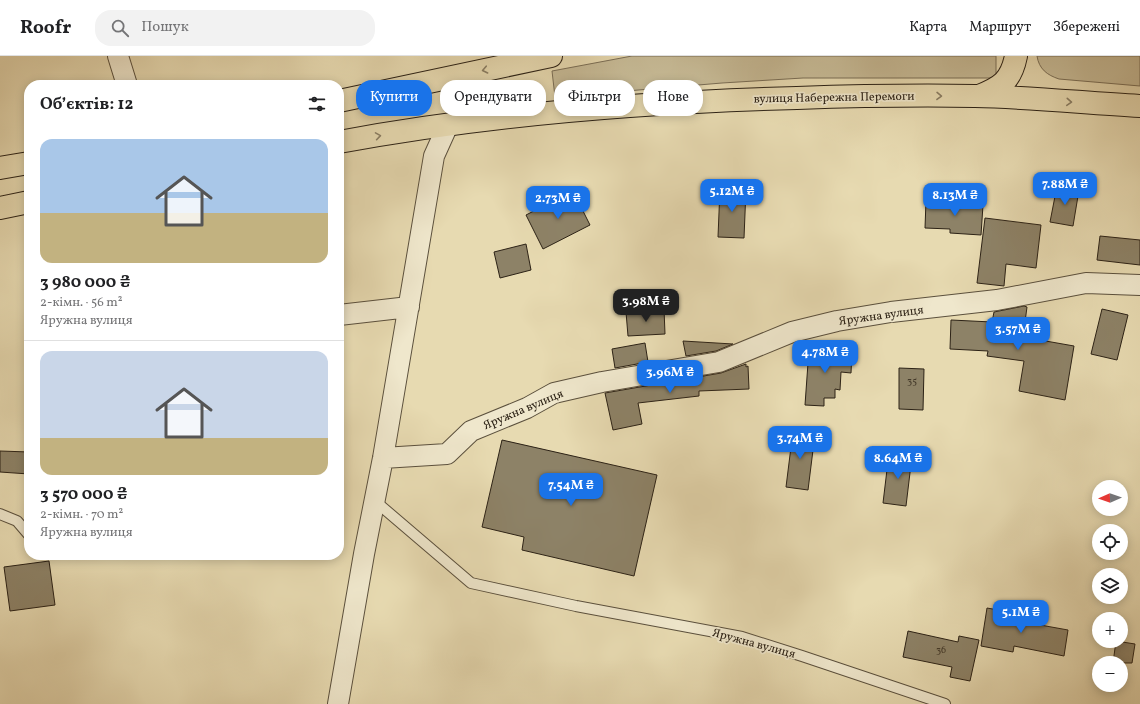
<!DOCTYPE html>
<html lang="uk">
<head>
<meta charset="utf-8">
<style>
  body { margin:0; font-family:Vollkorn,serif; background:#f2f2f2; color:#202124; height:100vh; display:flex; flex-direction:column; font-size:15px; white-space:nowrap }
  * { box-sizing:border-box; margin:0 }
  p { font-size:13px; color:#757577 }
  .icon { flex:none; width:22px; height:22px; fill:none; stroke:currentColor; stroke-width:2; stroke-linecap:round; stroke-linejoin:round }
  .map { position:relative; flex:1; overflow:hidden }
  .drawer { position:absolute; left:24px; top:24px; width:320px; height:480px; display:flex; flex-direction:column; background:#fff; border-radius:16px; box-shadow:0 2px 10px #0003 }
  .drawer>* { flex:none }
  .banner { position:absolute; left:356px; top:24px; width:380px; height:36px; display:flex; gap:8px }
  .needle { width:26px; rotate:268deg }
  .fabs { position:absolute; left:1092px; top:424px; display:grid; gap:8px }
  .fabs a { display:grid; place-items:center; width:36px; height:36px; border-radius:50%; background:#fff; box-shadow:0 2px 10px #0003; font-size:20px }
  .price { position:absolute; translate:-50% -34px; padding:0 9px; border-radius:8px; background:#1a73e8; color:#fff; font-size:13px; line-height:26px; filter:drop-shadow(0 1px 2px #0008) }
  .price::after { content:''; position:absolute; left:50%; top:24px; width:12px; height:9px; margin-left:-6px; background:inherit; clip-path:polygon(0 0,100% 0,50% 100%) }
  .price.active { background:#222; color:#fff }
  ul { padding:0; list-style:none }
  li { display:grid; align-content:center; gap:8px; height:212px; padding:0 16px }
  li+li { border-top:1px solid #e0e0e0 }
  li span { display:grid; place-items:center; height:124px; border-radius:12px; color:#555 }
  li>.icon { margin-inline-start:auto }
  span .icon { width:72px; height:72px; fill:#fffc; stroke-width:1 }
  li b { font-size:17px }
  h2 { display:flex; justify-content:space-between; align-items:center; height:48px; padding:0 16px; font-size:17px }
  .tag { padding:0 14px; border-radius:16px; background:#fff; box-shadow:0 2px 10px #0003; font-size:14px; line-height:36px }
  .tag.active { background:#1a73e8; color:#fff }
  header { display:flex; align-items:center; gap:24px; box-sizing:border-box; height:56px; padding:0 20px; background:#fff; border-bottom:1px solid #e0e0e0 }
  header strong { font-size:19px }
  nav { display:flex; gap:22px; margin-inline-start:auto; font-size:14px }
  .search { width:280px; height:36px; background:#f2f2f2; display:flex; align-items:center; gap:10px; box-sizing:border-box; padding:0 14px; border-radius:16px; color:#757577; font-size:15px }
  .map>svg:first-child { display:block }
</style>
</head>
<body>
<header>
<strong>Roofr</strong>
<div class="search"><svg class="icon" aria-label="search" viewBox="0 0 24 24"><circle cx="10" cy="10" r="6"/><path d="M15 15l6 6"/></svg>Пошук</div>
<nav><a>Карта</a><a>Маршрут</a><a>Збережені</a></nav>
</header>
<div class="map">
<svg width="1140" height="648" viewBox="0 0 1140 648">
  <rect width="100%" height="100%" fill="#e7dab1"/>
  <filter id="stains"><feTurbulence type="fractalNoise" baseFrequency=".005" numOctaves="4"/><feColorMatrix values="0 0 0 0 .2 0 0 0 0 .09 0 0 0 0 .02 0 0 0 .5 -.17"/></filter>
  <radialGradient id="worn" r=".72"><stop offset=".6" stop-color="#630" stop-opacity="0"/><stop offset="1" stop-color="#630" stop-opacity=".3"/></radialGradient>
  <path fill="#c7bb97" stroke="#7a6e56" d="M632,0H996V22H803L722,27L555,41L552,15Z
    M1037,0H1140V30L1059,23C1047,19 1039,13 1037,0Z"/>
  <path fill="#8d8267" stroke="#2c2216" d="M1057,130L1079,134L1073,170L1050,166Z
    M720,132L746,133L744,182L718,181Z
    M573,135L590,169L543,193L526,159Z
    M926,145L983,149L981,179L950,177V173L925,172Z
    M985,162L1041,169L1036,212L1006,208L1004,230L977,227Z
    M1100,180L1140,184V209L1097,204Z
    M526,188L531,214L500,222L494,196Z
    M1024,250L1027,251L1023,281L1074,290L1065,344L1019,335L1024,305L987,300L988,295L950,293L951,264L992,266L994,256Z
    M664,253L665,278L628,280L626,256Z
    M1102,253L1128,259L1117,304L1091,298Z
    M683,285L733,288L716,295L686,300Z
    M645,287L648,306L615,312L612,293Z
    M809,293L852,296L851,317L841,316L840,334L835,333V342H824V350L805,349Z
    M746,308V311L748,310L749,333L699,335V340L638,347L642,368L613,374L605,337L721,317Z
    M899,312L924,313L923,354L899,353Z
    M793,375L815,378L808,434L786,431Z
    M502,384L657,419L634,520L522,494L524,481L482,471Z
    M0,395L29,396V418L0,416Z
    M889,397L912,400L906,450L883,447Z
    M49,505L55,549L10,555L4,511Z
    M987,552L1020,558L1018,565L1068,574L1064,600L1014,590L1013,596L981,590Z
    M908,575L958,586L959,580L979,584L970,625L950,621L952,611L903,601Z
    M1116,585L1135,588L1132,607H1113Z"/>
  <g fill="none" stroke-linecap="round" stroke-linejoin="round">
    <g stroke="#5b503d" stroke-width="12">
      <path id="service" d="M375,445L471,527L576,550L742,581L802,600L945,648
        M0,458L17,465L29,479"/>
    </g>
    <g stroke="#5b503d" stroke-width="22">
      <path id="minor" d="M118,0L127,29
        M339,259L409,251
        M383,402L447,398L471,375L527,352L554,337L602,326L719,306L792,276L837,265L891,256L997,244L1086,227L1140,229
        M338,648L364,498L383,402L434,100L448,69"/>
    </g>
    <g stroke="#2c2216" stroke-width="24">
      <path id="primary" d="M979,40C1001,31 1011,25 1016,0
        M339,45L551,0
        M339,86C490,58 644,46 797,42C856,40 915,39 975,40C1030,41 1085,47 1140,50
        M0,112L29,107
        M0,152L29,146"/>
    </g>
    <use href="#service" stroke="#efe7cc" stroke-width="10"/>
    <use href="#minor" stroke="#efe7cc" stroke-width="20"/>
    <use href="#primary" stroke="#e7dab1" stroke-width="22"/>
  </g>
  <defs><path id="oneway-chevron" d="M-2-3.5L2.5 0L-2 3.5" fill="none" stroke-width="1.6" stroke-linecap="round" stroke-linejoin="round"/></defs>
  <g stroke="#8a7e64">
    <use href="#oneway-chevron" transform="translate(485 14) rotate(168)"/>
    <use href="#oneway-chevron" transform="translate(939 40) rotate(1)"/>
    <use href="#oneway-chevron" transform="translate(1069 46) rotate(4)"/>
    <use href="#oneway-chevron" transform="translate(378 80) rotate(-9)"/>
  </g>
  <g text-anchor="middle" stroke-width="3.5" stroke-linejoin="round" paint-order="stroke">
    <g font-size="10" fill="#443a2a">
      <text x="912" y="328">35</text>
      <text x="941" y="597">36</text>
    </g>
    <g font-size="12" fill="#2c2216" stroke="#efe7cc">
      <text transform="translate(834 41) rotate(-1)" y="4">вулиця Набережна Перемоги</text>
      <text transform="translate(881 259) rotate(-8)" y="4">Яружна вулиця</text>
      <text transform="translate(523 353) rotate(-23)" y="4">Яружна вулиця</text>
      <text transform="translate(754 587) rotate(15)" y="4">Яружна вулиця</text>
    </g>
  </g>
  <rect width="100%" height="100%" filter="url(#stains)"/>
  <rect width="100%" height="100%" fill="url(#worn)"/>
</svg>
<div class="fabs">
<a><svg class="needle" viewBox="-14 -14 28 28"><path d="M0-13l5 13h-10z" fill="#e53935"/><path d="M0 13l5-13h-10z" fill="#757577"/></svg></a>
<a><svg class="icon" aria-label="locate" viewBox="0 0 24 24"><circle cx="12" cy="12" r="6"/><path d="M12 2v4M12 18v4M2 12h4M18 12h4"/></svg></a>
<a><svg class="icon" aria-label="layers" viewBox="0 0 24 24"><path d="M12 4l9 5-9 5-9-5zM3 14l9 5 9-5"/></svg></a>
<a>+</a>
<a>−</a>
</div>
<b class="price" style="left:1065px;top:150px">7.88M ₴</b>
<b class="price" style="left:732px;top:157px">5.12M ₴</b>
<b class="price" style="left:955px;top:161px">8.13M ₴</b>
<b class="price" style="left:558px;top:164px">2.73M ₴</b>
<b class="price active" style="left:646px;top:267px">3.98M ₴</b>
<b class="price" style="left:1018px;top:295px">3.57M ₴</b>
<b class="price" style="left:825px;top:318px">4.78M ₴</b>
<b class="price" style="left:670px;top:338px">3.96M ₴</b>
<b class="price" style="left:800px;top:404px">3.74M ₴</b>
<b class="price" style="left:898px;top:424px">8.64M ₴</b>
<b class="price" style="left:571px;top:451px">7.54M ₴</b>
<b class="price" style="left:1021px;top:578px">5.1M ₴</b>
<div class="banner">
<a class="tag active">Купити</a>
<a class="tag">Орендувати</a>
<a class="tag">Фільтри</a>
<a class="tag">Нове</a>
</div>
<section class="drawer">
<h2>Об’єктів: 12<svg class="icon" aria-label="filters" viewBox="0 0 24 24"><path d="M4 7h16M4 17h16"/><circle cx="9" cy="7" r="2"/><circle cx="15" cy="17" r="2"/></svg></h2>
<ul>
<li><span style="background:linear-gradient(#a9c7e8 60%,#c2b280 0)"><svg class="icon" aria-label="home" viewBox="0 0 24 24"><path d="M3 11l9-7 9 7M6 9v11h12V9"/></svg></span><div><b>3 980 000 ₴</b><p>2-кімн. · 56 m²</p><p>Яружна вулиця</p></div></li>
<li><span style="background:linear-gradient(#c9d6e8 70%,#c2b280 0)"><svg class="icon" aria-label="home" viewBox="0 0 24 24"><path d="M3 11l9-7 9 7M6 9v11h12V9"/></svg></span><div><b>3 570 000 ₴</b><p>2-кімн. · 70 m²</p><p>Яружна вулиця</p></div></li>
</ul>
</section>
</div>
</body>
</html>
